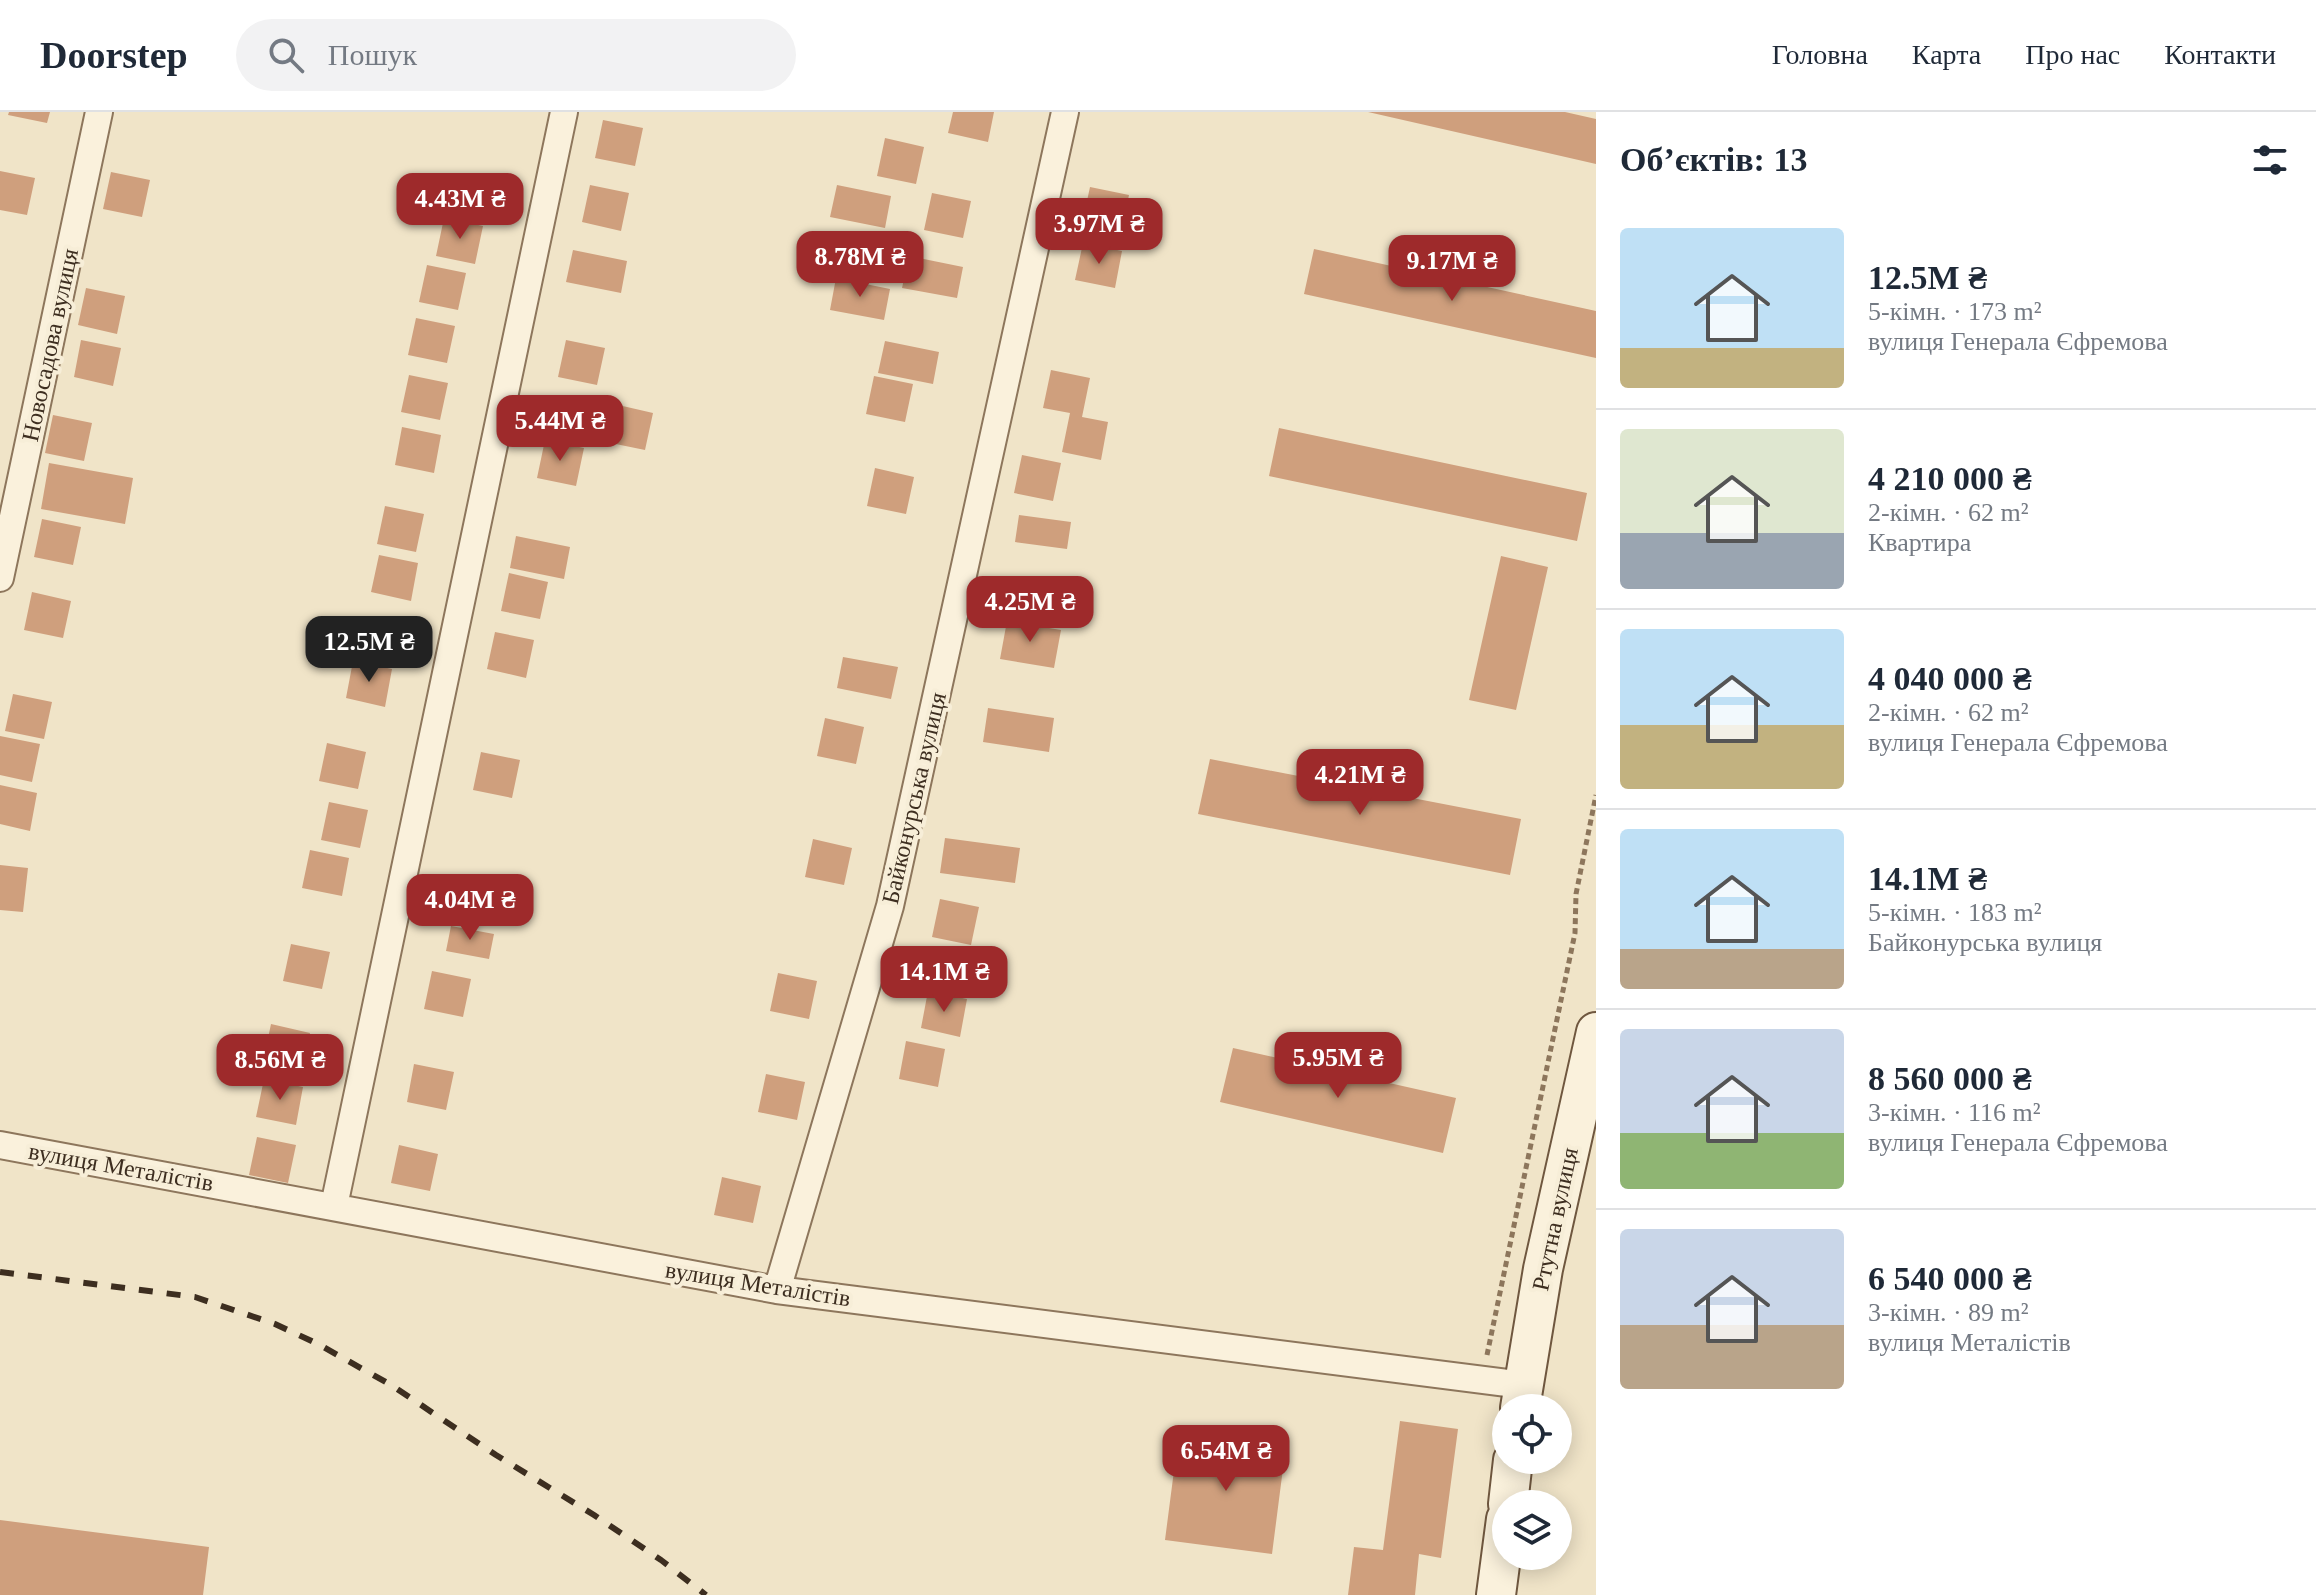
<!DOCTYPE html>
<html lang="uk">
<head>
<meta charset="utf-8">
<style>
  body { margin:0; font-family:"Times New Roman",serif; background:#f2f2f3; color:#1f2937; height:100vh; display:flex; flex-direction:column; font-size:30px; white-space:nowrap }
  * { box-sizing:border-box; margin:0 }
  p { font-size:26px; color:#747a83 }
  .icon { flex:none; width:44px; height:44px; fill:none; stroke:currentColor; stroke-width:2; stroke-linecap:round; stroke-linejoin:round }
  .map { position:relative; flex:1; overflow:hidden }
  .details { display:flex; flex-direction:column; background:#fff; width:720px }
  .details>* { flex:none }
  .tools { position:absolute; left:1492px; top:1282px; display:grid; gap:16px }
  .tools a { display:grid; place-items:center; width:80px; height:80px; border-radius:50%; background:#fff; box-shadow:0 4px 20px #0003; font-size:40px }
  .price { position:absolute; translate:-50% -68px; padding:0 18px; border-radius:16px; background:#9e2a2b; color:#fff; font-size:26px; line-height:52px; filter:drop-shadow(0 2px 4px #0008) }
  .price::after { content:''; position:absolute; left:50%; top:48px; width:24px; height:18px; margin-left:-12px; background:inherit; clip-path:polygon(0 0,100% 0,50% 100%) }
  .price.active { background:#222; color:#fff }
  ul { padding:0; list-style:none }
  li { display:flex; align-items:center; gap:24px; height:200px; padding:0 24px }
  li+li { border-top:2px solid #e0e1e3 }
  li span { display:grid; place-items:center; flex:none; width:224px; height:160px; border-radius:8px; color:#555 }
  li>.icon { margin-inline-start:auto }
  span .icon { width:96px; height:96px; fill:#fffc; stroke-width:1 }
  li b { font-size:34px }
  h2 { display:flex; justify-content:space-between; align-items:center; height:96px; padding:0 24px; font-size:34px }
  header { display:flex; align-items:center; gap:48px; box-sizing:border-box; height:112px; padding:0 40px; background:#fff; border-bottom:2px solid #e0e1e3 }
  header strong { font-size:38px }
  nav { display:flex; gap:44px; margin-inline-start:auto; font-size:28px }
  .search { width:560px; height:72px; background:#f2f2f3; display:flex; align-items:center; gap:20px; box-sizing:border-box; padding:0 28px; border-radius:44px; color:#747a83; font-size:30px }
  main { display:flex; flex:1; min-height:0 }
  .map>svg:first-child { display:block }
</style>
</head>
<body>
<header>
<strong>Doorstep</strong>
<div class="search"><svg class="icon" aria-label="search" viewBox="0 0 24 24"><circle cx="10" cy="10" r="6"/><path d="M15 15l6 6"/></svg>Пошук</div>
<nav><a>Головна</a><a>Карта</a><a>Про нас</a><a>Контакти</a></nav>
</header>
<main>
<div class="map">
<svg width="1596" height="1483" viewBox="0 0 1596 1483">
  <rect width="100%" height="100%" fill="#f0e4c8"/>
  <path fill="#cf9f7d" d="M9,0H50L47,11L8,3Z
    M953,0H994L988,30L948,21Z
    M1368,0H1565L1596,7V52Z
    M603,8L643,16L635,54L595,46Z
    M885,26L924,35L916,72L877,64Z
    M0,59L35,66L27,103L0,98Z
    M111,60L150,68L142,105L103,97Z
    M452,61L491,69L483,106L444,99Z
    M590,73L629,81L621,119L582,110Z
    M837,73L891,84L885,116L830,105Z
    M1090,75L1129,83L1121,121L1082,112Z
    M932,81L971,89L963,126L924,118Z
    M444,106L483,114L475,152L436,144Z
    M1083,131L1122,139L1115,176L1075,168Z
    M1314,137L1596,199V246L1304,182Z
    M573,138L627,149L621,181L566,170Z
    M909,144L963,155L957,186L902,176Z
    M427,153L466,161L458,198L419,190Z
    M836,166L890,177L884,208L830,198Z
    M86,176L125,184L117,222L78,213Z
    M416,206L455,214L447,251L408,243Z
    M81,228L121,236L113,274L74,265Z
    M566,228L605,236L597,273L558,265Z
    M885,229L939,240L933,272L878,261Z
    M1051,258L1090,266L1082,305L1108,310L1101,348L1062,340L1070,301L1043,296Z
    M409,263L448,271L440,308L401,300Z
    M874,264L913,272L905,310L866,302Z
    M614,292L653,301L645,338L606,330Z
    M53,303L92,311L84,349L45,341Z
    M402,315L441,323L434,361L395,353Z
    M1279,316L1587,381L1577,429L1269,364Z
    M545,328L584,336L576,374L537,366Z
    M1022,343L1061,351L1053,389L1014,381Z
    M49,351L133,366L125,412L41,397Z
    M875,356L914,365L906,402L867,394Z
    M385,394L424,402L416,440L377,432Z
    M1019,403L1071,410L1067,437L1015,430Z
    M42,407L81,415L73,453L34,445Z
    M516,424L570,435L564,467L510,456Z
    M379,443L418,451L411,489L371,480Z
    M1501,444L1548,455L1516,598L1469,588Z
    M509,461L548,470L540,507L501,499Z
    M32,480L71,489L63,526L24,518Z
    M1007,509L1061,518L1054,556L1000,547Z
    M495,520L534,528L526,566L487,557Z
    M843,545L898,555L891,587L837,576Z
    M353,549L392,557L385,595L346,586Z
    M13,582L52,590L44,627L5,619Z
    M988,596L1054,606L1049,640L983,630Z
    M825,606L864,615L856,652L817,644Z
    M0,624L40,632L32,670L0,663Z
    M327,631L366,640L358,677L319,669Z
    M481,640L520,648L512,686L473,678Z
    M1210,647L1521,707L1510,763L1198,702Z
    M0,673L37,681L30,719L0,712Z
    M329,690L368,698L360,736L321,728Z
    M945,726L1020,736L1015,771L940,761Z
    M813,727L852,736L844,773L805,765Z
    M310,738L349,746L342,784L302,776Z
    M0,753L28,756L23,800L0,798Z
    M940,787L979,795L971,833L932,825Z
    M451,814L494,822L489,847L446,839Z
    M291,832L330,840L322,877L283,869Z
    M912,834L966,842L961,872L908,865Z
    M432,859L471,867L463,905L424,897Z
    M778,861L817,869L809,907L770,899Z
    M928,879L967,887L960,925L921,916Z
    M271,912L310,921L302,958L263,950Z
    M906,929L945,937L938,975L899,967Z
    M1233,936L1456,986L1443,1041L1220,990Z
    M414,952L454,960L446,998L407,990Z
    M766,962L805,970L797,1008L758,1000Z
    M264,967L303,975L296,1013L256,1005Z
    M257,1025L296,1033L288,1071L249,1063Z
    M399,1033L438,1042L430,1079L391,1071Z
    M722,1065L761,1074L753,1111L714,1103Z
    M1400,1309L1458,1317L1441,1446L1419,1442L1415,1483H1348L1354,1435L1383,1438Z
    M1179,1320L1286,1333L1272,1442L1165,1428Z
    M0,1408L209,1435L203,1483H0Z"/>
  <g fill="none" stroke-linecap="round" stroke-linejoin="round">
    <g stroke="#8d765c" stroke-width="30">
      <path id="street" d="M0,466L99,0
        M0,1033L777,1178L1523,1273
        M334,1094L564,0
        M777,1178L890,794L1065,0"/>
    </g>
    <g stroke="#6f573f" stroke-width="42">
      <path id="secondary" d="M1520,1296L1543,1157L1596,920
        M1508,1392L1513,1348
        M1496,1483L1506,1407"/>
    </g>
    <path stroke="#8d765c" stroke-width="5" stroke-dasharray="6 4" stroke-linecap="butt" d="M1487,1243L1575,821L1576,782L1596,683"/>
    <use href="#street" stroke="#faf1dc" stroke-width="26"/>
    <use href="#secondary" stroke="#faf1dc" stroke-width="38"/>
    <path stroke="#3d2e20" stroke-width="6" stroke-dasharray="14 14" stroke-linecap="butt" d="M0,1160L195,1185L275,1212L318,1232L391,1273L496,1343L594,1403L661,1448L706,1483"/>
  </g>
  <g text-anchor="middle" stroke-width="8" stroke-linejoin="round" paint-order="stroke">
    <g font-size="24" fill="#3d2e20" stroke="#f7eed8">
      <text transform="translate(50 233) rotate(-78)" y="8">Новосадова вулиця</text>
      <text transform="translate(914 686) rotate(-77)" y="8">Байконурська вулиця</text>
      <text transform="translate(121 1055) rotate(10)" y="8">вулиця Металістів</text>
      <text transform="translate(1555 1107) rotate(-78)" y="8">Ртутна вулиця</text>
      <text transform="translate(758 1172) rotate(9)" y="8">вулиця Металістів</text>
    </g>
  </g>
</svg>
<div class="tools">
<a><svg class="icon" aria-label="locate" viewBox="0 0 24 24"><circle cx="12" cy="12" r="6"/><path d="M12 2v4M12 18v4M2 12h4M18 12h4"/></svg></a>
<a><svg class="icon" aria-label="layers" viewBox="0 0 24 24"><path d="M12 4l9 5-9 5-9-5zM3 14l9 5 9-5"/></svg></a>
</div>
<b class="price" style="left:460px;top:129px">4.43M ₴</b>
<b class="price" style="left:1099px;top:154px">3.97M ₴</b>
<b class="price" style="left:860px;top:187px">8.78M ₴</b>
<b class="price" style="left:1452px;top:191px">9.17M ₴</b>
<b class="price" style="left:560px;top:351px">5.44M ₴</b>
<b class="price" style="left:1030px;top:532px">4.25M ₴</b>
<b class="price active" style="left:369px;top:572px">12.5M ₴</b>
<b class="price" style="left:1360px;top:705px">4.21M ₴</b>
<b class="price" style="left:470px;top:830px">4.04M ₴</b>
<b class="price" style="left:944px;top:902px">14.1M ₴</b>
<b class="price" style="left:1338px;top:988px">5.95M ₴</b>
<b class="price" style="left:280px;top:990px">8.56M ₴</b>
<b class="price" style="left:1226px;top:1381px">6.54M ₴</b>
</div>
<section class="details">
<h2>Об’єктів: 13<svg class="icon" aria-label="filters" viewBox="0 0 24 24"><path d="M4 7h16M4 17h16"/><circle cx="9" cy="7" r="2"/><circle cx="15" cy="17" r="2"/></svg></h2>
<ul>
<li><span style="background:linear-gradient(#bfe0f5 75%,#c2b280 0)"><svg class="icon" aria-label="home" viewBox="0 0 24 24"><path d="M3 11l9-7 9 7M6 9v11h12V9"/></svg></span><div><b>12.5M ₴</b><p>5-кімн. · 173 m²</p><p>вулиця Генерала Єфремова</p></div></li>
<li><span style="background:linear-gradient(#dfe7d0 65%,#9aa5b1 0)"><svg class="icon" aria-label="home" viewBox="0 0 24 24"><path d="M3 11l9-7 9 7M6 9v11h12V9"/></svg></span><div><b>4 210 000 ₴</b><p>2-кімн. · 62 m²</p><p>Квартира</p></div></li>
<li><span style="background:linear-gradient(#bfe0f5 60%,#c2b280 0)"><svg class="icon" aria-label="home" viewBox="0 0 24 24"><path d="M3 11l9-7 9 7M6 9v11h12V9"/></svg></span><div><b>4 040 000 ₴</b><p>2-кімн. · 62 m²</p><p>вулиця Генерала Єфремова</p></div></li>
<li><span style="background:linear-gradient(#bfe0f5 75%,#b9a48a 0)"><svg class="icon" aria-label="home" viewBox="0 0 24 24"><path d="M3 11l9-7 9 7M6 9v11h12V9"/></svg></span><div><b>14.1M ₴</b><p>5-кімн. · 183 m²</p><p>Байконурська вулиця</p></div></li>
<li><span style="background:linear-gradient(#c9d6e8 65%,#8fb573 0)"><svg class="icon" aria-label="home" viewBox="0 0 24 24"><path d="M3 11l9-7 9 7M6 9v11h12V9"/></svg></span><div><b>8 560 000 ₴</b><p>3-кімн. · 116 m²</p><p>вулиця Генерала Єфремова</p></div></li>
<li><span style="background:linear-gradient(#c9d6e8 60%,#b9a48a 0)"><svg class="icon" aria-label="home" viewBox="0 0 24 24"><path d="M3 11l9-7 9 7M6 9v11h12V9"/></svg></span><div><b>6 540 000 ₴</b><p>3-кімн. · 89 m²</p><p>вулиця Металістів</p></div></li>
</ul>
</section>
</main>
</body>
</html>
